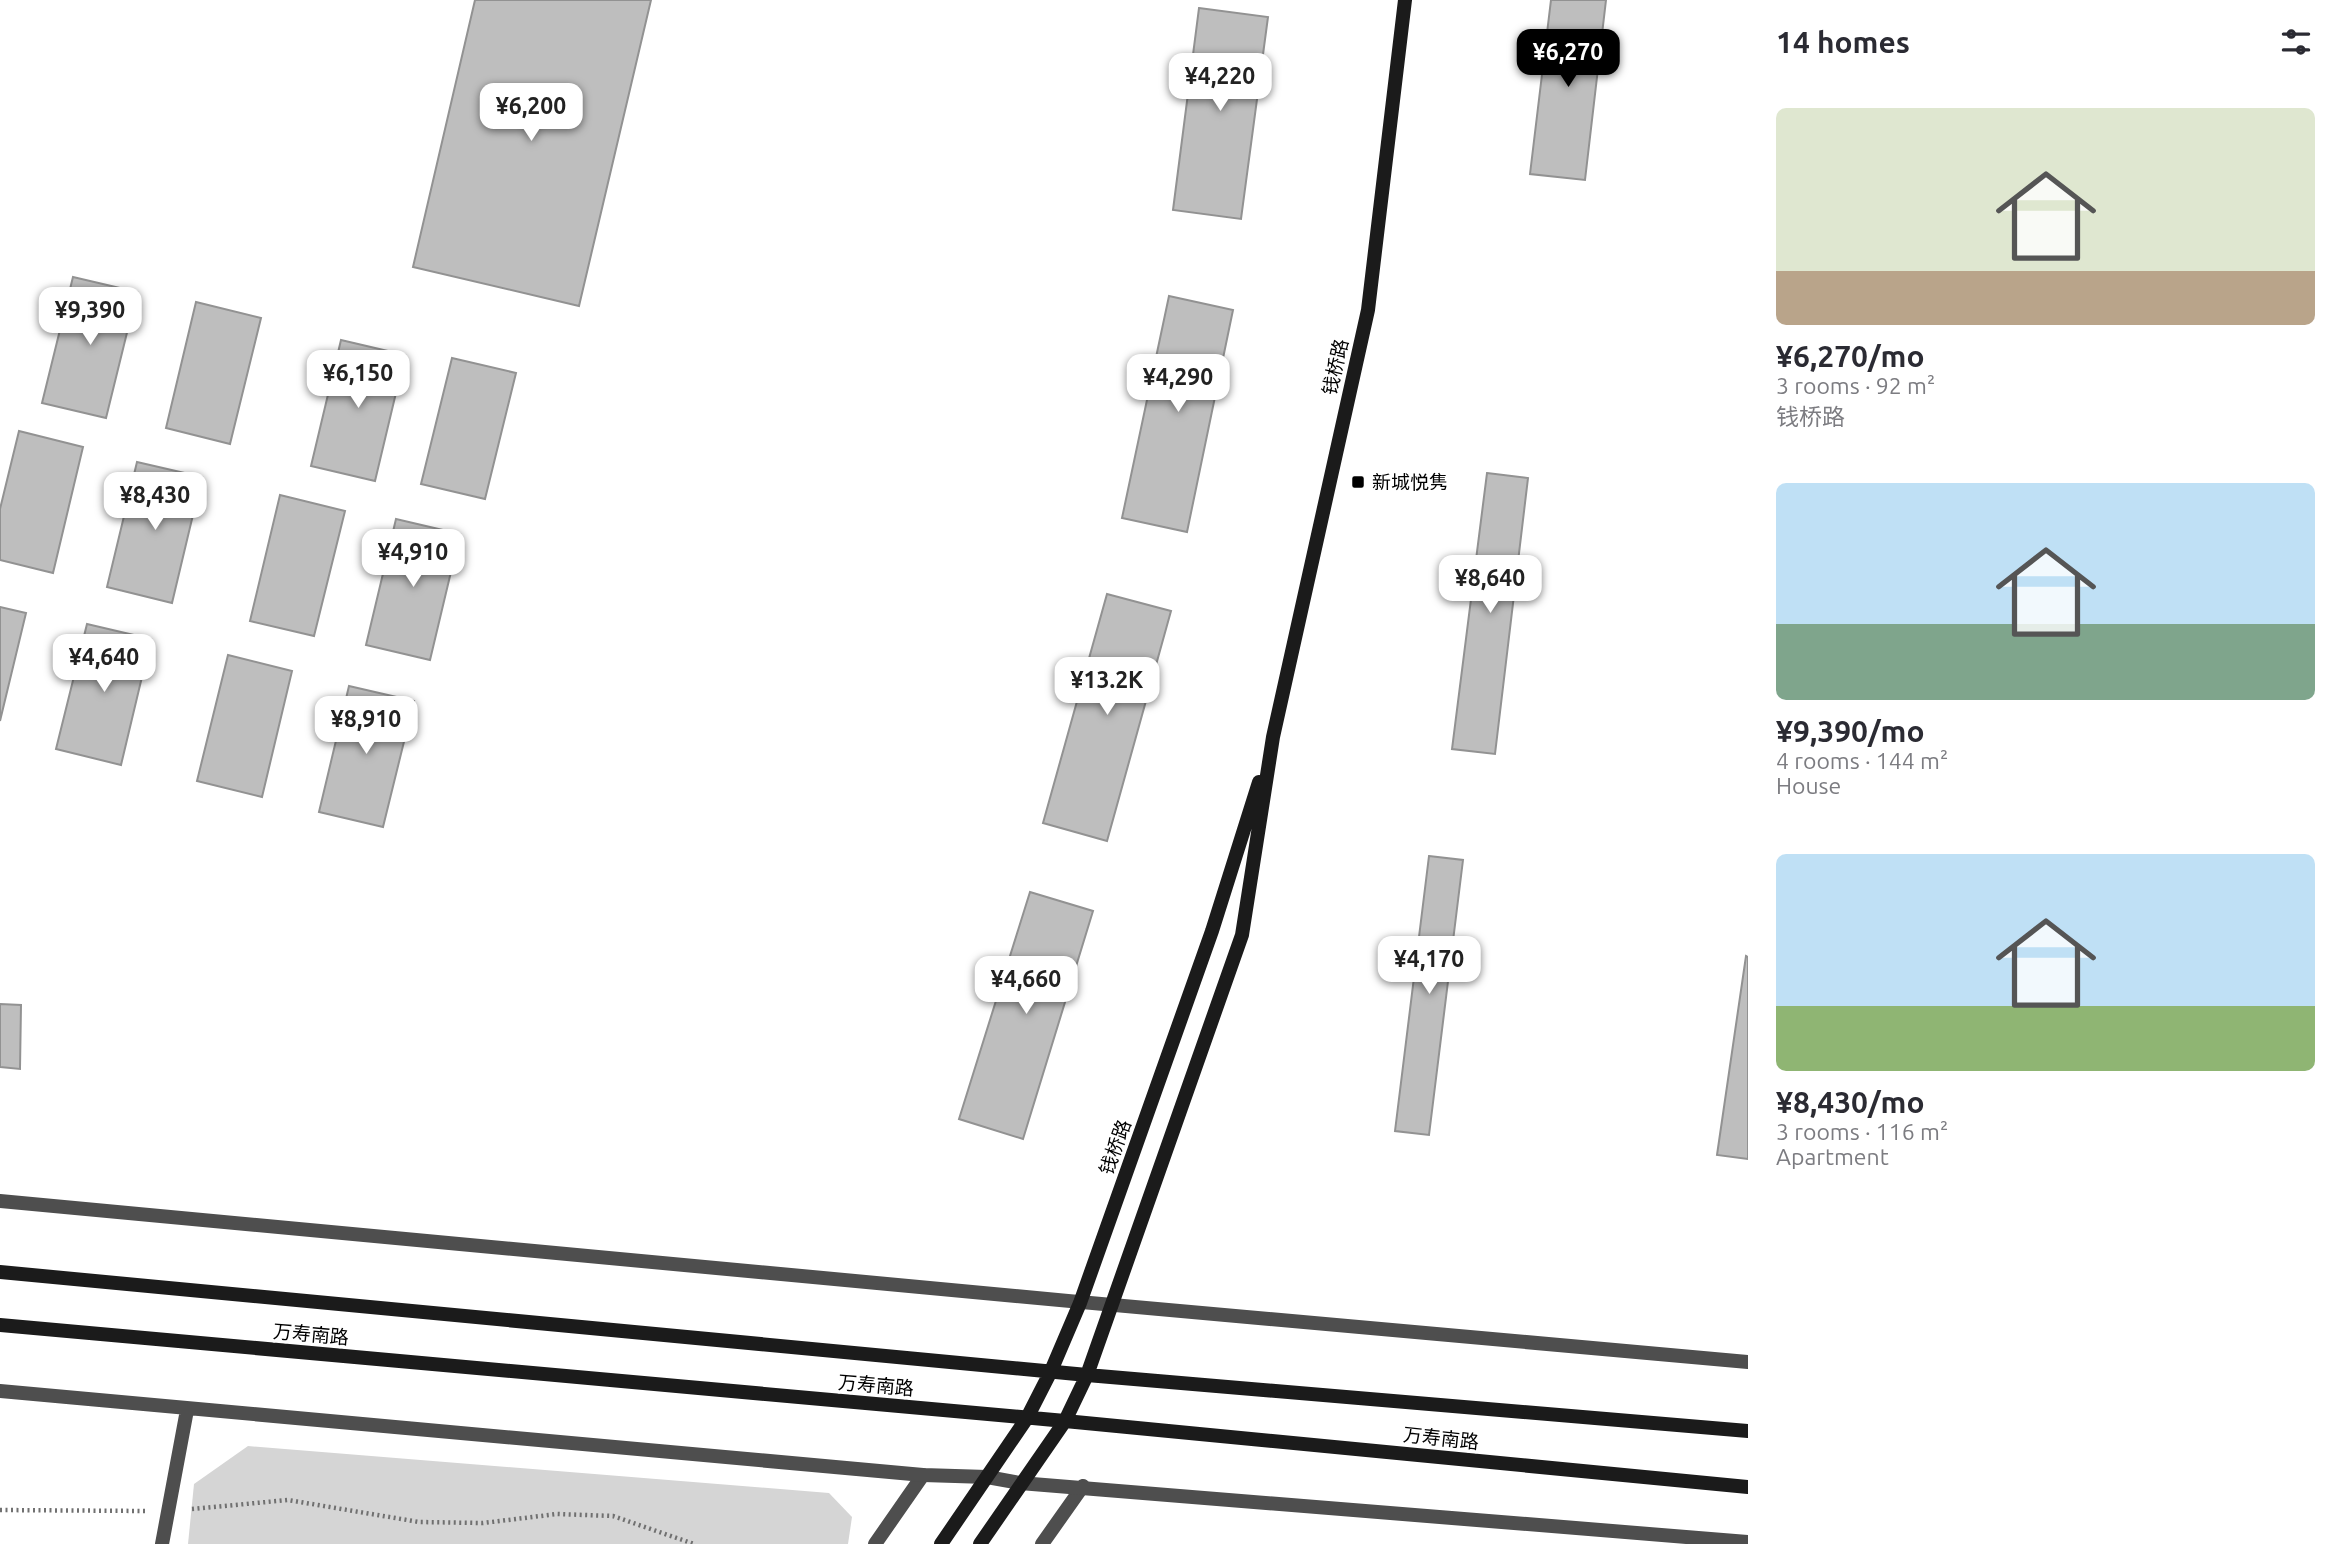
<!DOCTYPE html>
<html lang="en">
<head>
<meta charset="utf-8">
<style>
  body { margin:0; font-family:Ubuntu,"Noto Sans SC",sans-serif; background:#f2f2f3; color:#2b2b33; height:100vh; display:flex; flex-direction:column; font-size:26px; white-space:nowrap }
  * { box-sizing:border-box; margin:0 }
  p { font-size:23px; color:#7c7c81 }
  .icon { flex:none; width:38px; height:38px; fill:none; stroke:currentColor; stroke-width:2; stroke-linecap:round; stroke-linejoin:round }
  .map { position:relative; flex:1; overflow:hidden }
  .panel { display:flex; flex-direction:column; background:#fff; width:595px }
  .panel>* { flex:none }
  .price { position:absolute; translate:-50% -60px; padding:0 16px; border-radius:14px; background:#fff; color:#222; font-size:23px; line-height:46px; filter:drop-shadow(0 2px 4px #0008) }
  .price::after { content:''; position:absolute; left:50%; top:42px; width:21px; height:16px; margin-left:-10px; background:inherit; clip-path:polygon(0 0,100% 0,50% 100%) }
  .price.on { background:#000; color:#fff }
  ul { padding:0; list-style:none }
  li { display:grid; align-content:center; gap:14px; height:371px; padding:0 28px }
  li span { display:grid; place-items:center; height:217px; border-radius:10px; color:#555 }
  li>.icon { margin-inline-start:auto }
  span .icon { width:126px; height:126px; fill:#fffc; stroke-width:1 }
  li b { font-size:30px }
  h2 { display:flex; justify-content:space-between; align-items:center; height:84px; padding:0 28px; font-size:30px }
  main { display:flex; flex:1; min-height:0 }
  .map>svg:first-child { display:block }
</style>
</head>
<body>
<main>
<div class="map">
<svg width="1748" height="1544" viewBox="0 0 1748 1544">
  <rect width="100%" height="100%" fill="#fff"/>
  <path fill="#d5d5d5" d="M248,1446L829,1493L852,1517L848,1544H188L194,1484Z"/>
  <path fill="#bebebe" stroke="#929292" stroke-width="2" d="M475,0H651L579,306L413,267Z
    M1551,0H1606L1585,180L1530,174Z
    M1551,0H1606L1585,180L1530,174Z
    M1199,8L1268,17L1241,219L1173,210Z
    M73,277L137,292L106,418L42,403Z
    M1169,296L1233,310L1187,532L1122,518Z
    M196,302L261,318L230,444L166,428Z
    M341,340L405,355L375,481L311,466Z
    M452,358L516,373L485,499L421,484Z
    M19,431L83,447L53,573L0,560V509Z
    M137,462L202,477L172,603L107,587Z
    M1487,473L1528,478L1495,754L1452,749Z
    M280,495L345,511L314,636L250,621Z
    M396,519L460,534L430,660L366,645Z
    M1107,594L1171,611L1107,841L1043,823Z
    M0,607L26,613L0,721Z
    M87,624L151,639L121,765L56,749Z
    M228,655L292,671L262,797L197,781Z
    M349,686L414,701L383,827L319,812Z
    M1429,856L1463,860L1429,1135L1395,1131Z
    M1030,892L1093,911L1023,1139L959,1119Z
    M1746,956L1748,957V1159L1717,1155Z
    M0,1004L21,1005L20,1069L0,1067Z"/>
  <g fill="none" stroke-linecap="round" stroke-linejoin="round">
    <path stroke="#707070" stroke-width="4.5" stroke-dasharray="2 3.5" stroke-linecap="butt" d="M192,1509L288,1500L419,1522L483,1523L557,1514L613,1516L694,1544
      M0,1510L145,1511"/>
    <path stroke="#4e4e4e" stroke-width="14" d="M875,1544L923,1475
      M1042,1544L1083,1486"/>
    <path stroke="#4e4e4e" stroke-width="14" d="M0,1201C583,1256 1165,1311 1748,1362
      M0,1391L923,1475L987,1477L1020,1483L1748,1542
      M162,1544L187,1410"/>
    <path stroke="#1b1b1b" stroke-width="14" d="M0,1272L1087,1375L1748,1431
      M0,1325L1065,1421L1748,1487
      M941,1544L1027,1418L1051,1371L1080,1303L1212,931L1259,782
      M980,1544L1065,1421L1087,1375L1242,935L1273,737L1368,310L1405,0"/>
  </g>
  <rect fill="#000" stroke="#fff" stroke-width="2.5" x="1351" y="475" width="14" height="14" rx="3.5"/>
  <g text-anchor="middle" stroke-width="6" stroke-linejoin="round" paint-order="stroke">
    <g font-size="19" fill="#000" stroke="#fff">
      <text transform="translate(1335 367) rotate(-77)" y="7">钱桥路</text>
      <text transform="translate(1115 1147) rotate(-70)" y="7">钱桥路</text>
      <text transform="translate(311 1334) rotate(5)" y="7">万寿南路</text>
      <text transform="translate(876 1385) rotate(5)" y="7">万寿南路</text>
      <text transform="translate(1441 1438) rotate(6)" y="7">万寿南路</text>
    </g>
    <g font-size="19" fill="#000" stroke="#fff" text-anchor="start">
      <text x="1372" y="489">新城悦隽</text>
    </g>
  </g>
</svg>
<b class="price on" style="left:1568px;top:89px">¥6,270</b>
<b class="price" style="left:1220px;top:113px">¥4,220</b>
<b class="price" style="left:531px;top:143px">¥6,200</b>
<b class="price" style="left:90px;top:347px">¥9,390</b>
<b class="price" style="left:358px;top:410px">¥6,150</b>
<b class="price" style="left:1178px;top:414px">¥4,290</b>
<b class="price" style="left:155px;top:532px">¥8,430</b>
<b class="price" style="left:413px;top:589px">¥4,910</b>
<b class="price" style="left:1490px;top:615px">¥8,640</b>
<b class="price" style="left:104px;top:694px">¥4,640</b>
<b class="price" style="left:1107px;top:717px">¥13.2K</b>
<b class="price" style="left:366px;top:756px">¥8,910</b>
<b class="price" style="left:1429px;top:996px">¥4,170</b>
<b class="price" style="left:1026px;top:1016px">¥4,660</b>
</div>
<section class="panel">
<h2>14 homes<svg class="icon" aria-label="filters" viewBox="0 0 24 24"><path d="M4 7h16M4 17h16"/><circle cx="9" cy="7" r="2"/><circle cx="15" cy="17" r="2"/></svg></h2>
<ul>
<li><span style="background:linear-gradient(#dfe7d0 75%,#b9a48a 0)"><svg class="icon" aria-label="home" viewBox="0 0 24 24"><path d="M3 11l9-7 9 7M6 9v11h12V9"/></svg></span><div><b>¥6,270/mo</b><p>3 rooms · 92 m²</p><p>钱桥路</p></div></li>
<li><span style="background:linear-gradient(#bfe0f5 65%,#7fa58c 0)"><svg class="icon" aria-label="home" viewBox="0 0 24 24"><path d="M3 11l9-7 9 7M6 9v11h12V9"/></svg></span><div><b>¥9,390/mo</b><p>4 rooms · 144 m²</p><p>House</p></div></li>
<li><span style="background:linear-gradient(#bfe0f5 70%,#8fb573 0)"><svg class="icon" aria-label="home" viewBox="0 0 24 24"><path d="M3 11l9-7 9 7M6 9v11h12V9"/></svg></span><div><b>¥8,430/mo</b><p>3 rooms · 116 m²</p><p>Apartment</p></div></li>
</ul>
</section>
</main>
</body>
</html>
